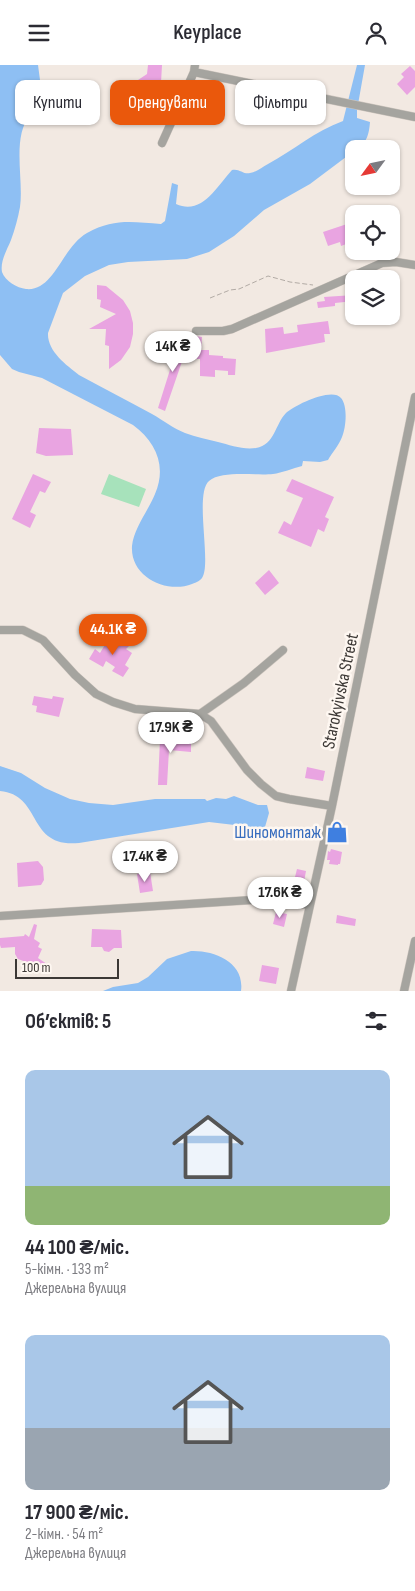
<!DOCTYPE html>
<html lang="uk">
<head>
<meta charset="utf-8">
<style>
  body { margin:0; font-family:"Sofia Sans Condensed",sans-serif; background:#f7f7f7; color:#2b2b33; height:100vh; display:flex; flex-direction:column; font-size:19px; white-space:nowrap }
  * { box-sizing:border-box; margin:0 }
  p { font-size:16px; color:#7c7c81 }
  .icon { flex:none; width:28px; height:28px; fill:none; stroke:currentColor; stroke-width:2; stroke-linecap:round; stroke-linejoin:round }
  .map { position:relative; height:926px; overflow:hidden }
  .panel { display:flex; flex-direction:column; background:#fff; flex:1 }
  .panel>* { flex:none }
  .guide { position:absolute; left:15px; top:15px; width:385px; height:45px; display:flex; gap:10px }
  .needle { width:32px; rotate:237deg }
  .tools { position:absolute; left:345px; top:75px; display:grid; gap:10px }
  .tools a { display:grid; place-items:center; width:55px; height:55px; border-radius:10px; background:#fff; box-shadow:0 1px 4px #0004; font-size:25px }
  .scale { position:absolute; left:15px; bottom:12px; width:104px; box-sizing:border-box; padding-left:5px; border:2px solid #3c3835; border-top:0; font-size:14px; line-height:18px; white-space:nowrap; color:#3c3835; -webkit-text-stroke:4px #fef7f1; paint-order:stroke }
  .price { position:absolute; translate:-50% -42px; padding:0 11px; border-radius:18px; background:#fff; color:#222; font-size:16px; line-height:32px; filter:drop-shadow(0 1px 2px #0008) }
  .price::after { content:''; position:absolute; left:50%; top:30px; width:15px; height:11px; margin-left:-8px; background:inherit; clip-path:polygon(0 0,100% 0,50% 100%) }
  .price.selected { background:#ea580c; color:#fff }
  ul { padding:0; list-style:none }
  li { display:grid; align-content:center; gap:10px; height:265px; padding:0 25px }
  li span { display:grid; place-items:center; height:155px; border-radius:10px; color:#555 }
  li>.icon { margin-inline-start:auto }
  span .icon { width:90px; height:90px; fill:#fffc; stroke-width:1 }
  li b { font-size:21px }
  h2 { display:flex; justify-content:space-between; align-items:center; height:60px; padding:0 25px; font-size:21px }
  .chip { padding:0 18px; border-radius:10px; background:#fff; box-shadow:0 1px 4px #0004; font-size:18px; line-height:45px }
  .chip.selected { background:#ea580c; color:#fff }
  header { display:flex; justify-content:space-between; align-items:center; height:65px; padding:0 25px; background:#fff; font-size:22px; font-weight:600 }
  .map>svg:first-child { display:block }
</style>
</head>
<body>
<header><svg class="icon" aria-label="menu" viewBox="0 0 24 24"><path d="M4 6h16M4 12h16M4 18h16"/></svg>Keyplace<svg class="icon" aria-label="person" viewBox="0 0 24 24"><circle cx="12" cy="8" r="4"/><path d="M4 21q1-7 8-7t8 7"/></svg></header>
<div class="map">
<svg width="415" height="926" viewBox="0 0 415 926">
  <rect width="100%" height="100%" fill="#f2e9e2"/>
  <path fill="#a7e2bb" d="M109,409L146,424L139,442L101,429Z"/>
  <path fill="#8ebff3" d="M0,0H38L40,15L51,37L49,42L31,49C11,71 24,114 20,142C18,153 15,164 11,175C7,185 0,196 2,207C5,216 17,223 26,224C54,227 62,182 87,168C114,153 133,157 161,159L165,156L172,118L178,120L176,139C202,151 217,121 232,105C239,103 244,110 250,108C257,107 262,102 268,99C294,85 315,66 343,56L357,0H365L357,45V53L370,57C369,69 367,80 354,84V86L310,119L264,145L234,171L209,187L187,194L128,197L109,200L85,211L63,228L48,268C47,286 66,300 79,310C103,323 128,336 152,349C164,356 173,363 185,368C196,372 207,374 218,377C230,380 243,385 256,383C275,380 275,359 286,348C295,340 332,322 341,333C348,341 346,363 342,372C339,380 332,388 328,395L320,397L303,396L302,401C293,403 282,408 273,409C256,411 222,405 209,416C194,429 212,499 202,513C200,516 195,518 192,519C167,529 130,512 132,481C134,463 148,446 155,429C167,401 156,377 133,360L42,313L19,307L12,304L0,290Z
    M0,701L21,708L45,723L70,734L89,738L113,740L155,734H205L207,736L216,733L226,734L234,731L258,740H267L269,748L265,762L261,763L209,757L79,778C26,783 43,730 0,726Z
    M191,886C214,885 245,897 241,926H103L113,922L138,918L148,912L167,894Z"/>
  <path fill="#e9a4e1" d="M148,0H162L161,18L153,17L143,22L138,15L147,9Z
    M410,1L415,6V22L407,30L397,19L404,12L401,9Z
    M350,158L354,167V176L341,181L340,177L328,181L323,167Z
    M97,220L106,221L123,235L130,246L133,258V269L130,282L121,295L109,304V281L105,280L106,264H89L116,249L100,242L101,235L97,234Z
    M354,230V236L335,238V241L318,243L317,237L325,236L324,232Z
    M328,256L330,269H324L325,277L266,288L265,264L283,262L284,269L298,267L297,260Z
    M195,271L202,272L201,285H209V290L223,291V293L236,294L235,310H228V306L215,305V312L200,311V294H194Z
    M180,273L189,276L165,346L158,343Z
    M39,363L71,364L73,390L46,391L36,388Z
    M33,409L51,417L45,428L40,426L30,447L36,450L30,463L12,454Z
    M292,414L334,432L325,452L329,454L324,467L318,464L311,482L278,468L284,456L291,460L303,433L286,426Z
    M269,505L279,518L265,530L255,518Z
    M109,573L115,577L117,574L129,581L126,584L132,588L125,600L129,603L123,612L112,606L115,602L106,596L103,602L89,594L95,584L100,588Z
    M34,631L52,634L53,631L64,633L59,652L36,647L37,641L32,640Z
    M170,670L191,671V687L169,685L167,720H158L160,673L170,674Z
    M307,702L325,706L323,716L305,713Z
    M331,784L342,787L340,799H338V800L329,799L330,795H327L328,786L330,787Z
    M38,796L43,802L44,815L41,820L18,822L17,798Z
    M297,804L306,806L303,822L293,820Z
    M150,807L153,826L140,828L137,809Z
    M276,847L287,849L284,862L273,859Z
    M337,850L356,854L355,861L336,858Z
    M34,859L37,860L34,874L40,878L38,882L42,884L38,893L47,899L42,907L26,897L18,894L15,889V882L1,883L0,880V873L24,871L25,869L29,872Z
    M92,864L121,865L122,883H114L109,887L104,886L102,882H91Z
    M262,900L279,903L276,919L259,916Z"/>
  <g fill="none" stroke-linecap="round" stroke-linejoin="round">
    <g stroke="#cec6bf" stroke-width="9">
      <path id="minor" d="M195,0L194,7L415,52
        M162,78L194,7
        M196,266H223L232,264L382,198L396,197L415,200
        M0,565H23L43,575L75,610L96,629L113,637L135,644L200,649L211,656L247,705L261,719L276,731L289,734L332,741
        M200,649L244,618L283,585
        M0,851L266,834L310,840
        M291,926L332,741L415,332
        M404,926L415,876"/>
    </g>
    <path stroke="#b2aba5" stroke-width="1" stroke-dasharray="5 2.5" stroke-linecap="butt" d="M210,233L230,225L239,224L268,211L290,217L313,220"/>
    <use href="#minor" stroke="#a5a49f" stroke-width="8"/>
  </g>
  <defs>
    <g id="shop-bare" transform="scale(1.725)"><path d="M-5-2.5h2.3a2.7 3.5 0 0 1 5.4 0H5L5.5 6h-11ZM-1.5-2.5h3a1.5 2.3 0 0 0-3 0Z" fill="#3f7fe0" stroke="#fef7f1" stroke-width="2.5" paint-order="stroke"/></g>
  </defs>
  <g fill-rule="evenodd">
    <use href="#shop-bare" x="337" y="767"/>
  </g>
  <g text-anchor="middle" stroke-width="5" stroke-linejoin="round" paint-order="stroke">
    <g font-size="18" fill="#3c3835" stroke="#fef7f1">
      <text transform="translate(340 626) rotate(-78)" y="6">Starokyivska Street</text>
    </g>
    <g font-size="18" fill="#366cbe" stroke="#fef7f1" text-anchor="end">
      <text x="321" y="773">Шиномонтаж</text>
    </g>
  </g>
</svg>
<div class="tools">
<a><svg class="needle" viewBox="-14 -14 28 28"><path d="M0-13l5 13h-10z" fill="#e53935"/><path d="M0 13l5-13h-10z" fill="#7c7c81"/></svg></a>
<a><svg class="icon" aria-label="locate" viewBox="0 0 24 24"><circle cx="12" cy="12" r="6"/><path d="M12 2v4M12 18v4M2 12h4M18 12h4"/></svg></a>
<a><svg class="icon" aria-label="layers" viewBox="0 0 24 24"><path d="M12 4l9 5-9 5-9-5zM3 14l9 5 9-5"/></svg></a>
</div>
<div class="scale">100 m</div>
<b class="price" style="left:173px;top:308px">14K ₴</b>
<b class="price selected" style="left:113px;top:591px">44.1K ₴</b>
<b class="price" style="left:171px;top:689px">17.9K ₴</b>
<b class="price" style="left:145px;top:818px">17.4K ₴</b>
<b class="price" style="left:280px;top:854px">17.6K ₴</b>
<div class="guide">
<a class="chip">Купити</a>
<a class="chip selected">Орендувати</a>
<a class="chip">Фільтри</a>
</div>
</div>
<section class="panel">
<h2>Об’єктів: 5<svg class="icon" aria-label="filters" viewBox="0 0 24 24"><path d="M4 7h16M4 17h16"/><circle cx="9" cy="7" r="2"/><circle cx="15" cy="17" r="2"/></svg></h2>
<ul>
<li><span style="background:linear-gradient(#a9c7e8 75%,#8fb573 0)"><svg class="icon" aria-label="home" viewBox="0 0 24 24"><path d="M3 11l9-7 9 7M6 9v11h12V9"/></svg></span><div><b>44 100 ₴/міс.</b><p>5-кімн. · 133 m²</p><p>Джерельна вулиця</p></div></li>
<li><span style="background:linear-gradient(#a9c7e8 60%,#9aa5b1 0)"><svg class="icon" aria-label="home" viewBox="0 0 24 24"><path d="M3 11l9-7 9 7M6 9v11h12V9"/></svg></span><div><b>17 900 ₴/міс.</b><p>2-кімн. · 54 m²</p><p>Джерельна вулиця</p></div></li>
</ul>
</section>
</body>
</html>
